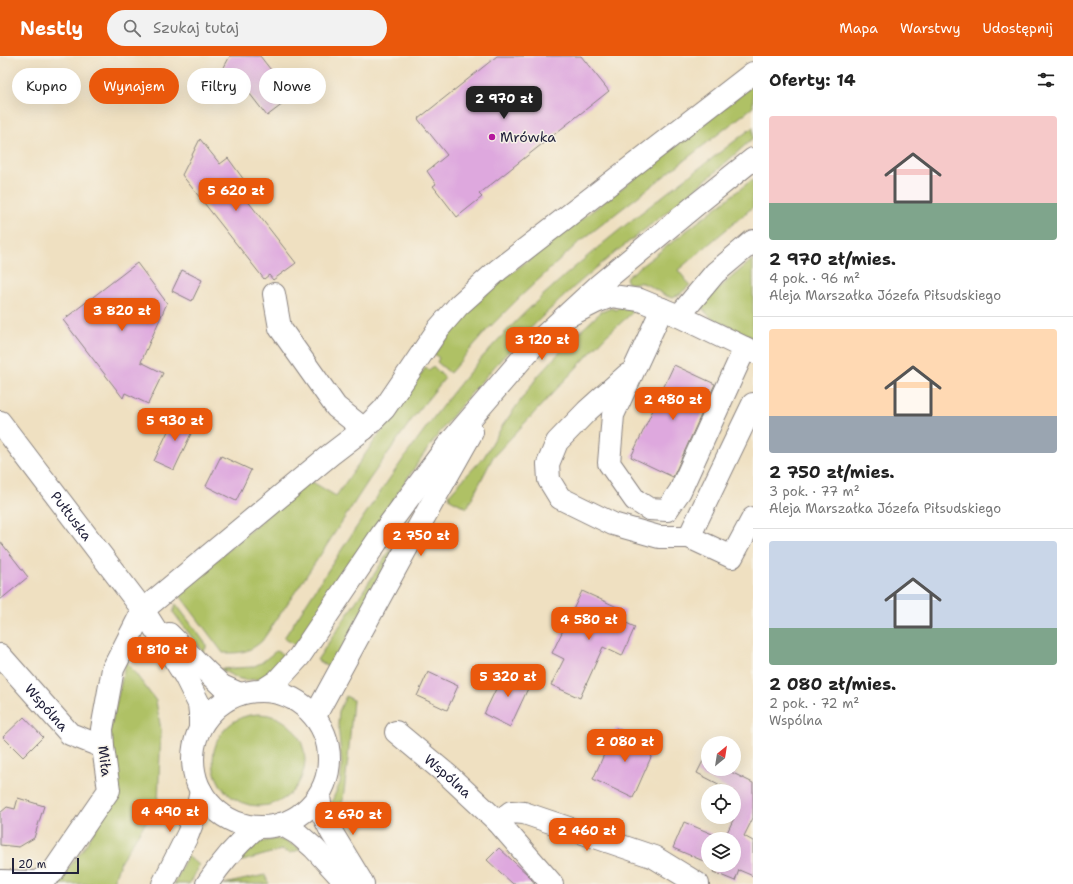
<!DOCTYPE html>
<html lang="pl">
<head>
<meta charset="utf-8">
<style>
  body { margin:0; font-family:"Shantell Sans",sans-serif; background:#f2f2f2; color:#222; height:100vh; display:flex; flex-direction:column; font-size:15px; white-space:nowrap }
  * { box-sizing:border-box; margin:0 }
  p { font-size:13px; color:#767676 }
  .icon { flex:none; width:22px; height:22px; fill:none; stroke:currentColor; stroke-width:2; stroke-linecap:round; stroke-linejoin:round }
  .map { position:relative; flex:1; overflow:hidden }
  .sheet { display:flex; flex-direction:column; background:#fff; width:320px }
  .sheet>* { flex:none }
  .hud { position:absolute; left:12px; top:12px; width:380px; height:36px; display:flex; gap:8px }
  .needle { width:26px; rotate:30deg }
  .tools { position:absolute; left:701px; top:680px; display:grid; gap:8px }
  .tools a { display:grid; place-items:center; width:40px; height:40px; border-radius:50%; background:#fff; box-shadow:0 4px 16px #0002; font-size:20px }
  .scale { position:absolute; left:12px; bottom:10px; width:67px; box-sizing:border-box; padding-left:4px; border:2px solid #22223b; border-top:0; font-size:11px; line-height:14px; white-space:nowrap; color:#22223b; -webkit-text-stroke:3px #f7f3e8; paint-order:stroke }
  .price { position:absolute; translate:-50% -34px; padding:0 9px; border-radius:8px; background:#ea580c; color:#fff; font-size:13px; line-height:26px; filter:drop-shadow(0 1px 2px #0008) }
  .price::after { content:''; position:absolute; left:50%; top:24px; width:12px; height:9px; margin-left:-6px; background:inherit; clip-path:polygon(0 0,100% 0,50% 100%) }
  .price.on { background:#222; color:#fff }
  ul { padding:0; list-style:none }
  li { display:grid; align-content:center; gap:8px; height:212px; padding:0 16px }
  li+li { border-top:1px solid #e0e0e0 }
  li span { display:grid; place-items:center; height:124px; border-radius:4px; color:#555 }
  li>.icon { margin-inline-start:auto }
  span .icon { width:72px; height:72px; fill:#fffc; stroke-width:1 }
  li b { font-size:17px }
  h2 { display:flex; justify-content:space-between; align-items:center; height:48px; padding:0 16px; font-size:17px }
  .pill { padding:0 14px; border-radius:18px; background:#fff; box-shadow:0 4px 16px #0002; font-size:14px; line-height:36px }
  .pill.on { background:#ea580c; color:#fff }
  header { display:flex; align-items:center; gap:24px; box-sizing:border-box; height:56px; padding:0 20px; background:#ea580c; color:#fff }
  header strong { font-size:19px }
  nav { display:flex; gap:22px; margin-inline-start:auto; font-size:14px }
  .search { width:280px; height:36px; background:#f2f2f2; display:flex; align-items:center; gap:10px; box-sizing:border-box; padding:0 14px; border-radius:22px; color:#767676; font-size:15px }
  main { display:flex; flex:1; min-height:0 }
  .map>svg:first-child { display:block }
</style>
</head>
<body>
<header>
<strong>Nestly</strong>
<div class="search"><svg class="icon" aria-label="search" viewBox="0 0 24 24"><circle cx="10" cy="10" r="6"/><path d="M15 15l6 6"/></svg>Szukaj tutaj</div>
<nav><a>Mapa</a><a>Warstwy</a><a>Udostępnij</a></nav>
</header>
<main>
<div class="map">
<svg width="753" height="828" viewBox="0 0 753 828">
  <rect width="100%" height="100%" fill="#f7f3e8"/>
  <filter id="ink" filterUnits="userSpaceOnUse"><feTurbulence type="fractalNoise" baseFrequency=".025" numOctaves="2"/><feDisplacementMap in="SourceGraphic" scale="8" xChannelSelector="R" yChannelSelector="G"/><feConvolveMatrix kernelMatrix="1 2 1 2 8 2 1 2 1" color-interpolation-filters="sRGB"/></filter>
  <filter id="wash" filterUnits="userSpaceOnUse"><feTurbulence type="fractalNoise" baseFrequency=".012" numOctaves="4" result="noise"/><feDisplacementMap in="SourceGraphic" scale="16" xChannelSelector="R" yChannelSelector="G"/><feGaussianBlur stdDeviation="0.9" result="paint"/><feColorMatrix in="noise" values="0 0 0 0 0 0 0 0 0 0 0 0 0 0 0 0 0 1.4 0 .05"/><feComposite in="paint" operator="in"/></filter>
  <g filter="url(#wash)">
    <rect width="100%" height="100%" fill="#efe0c1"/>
    <path fill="#afc165" stroke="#687250" d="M753,29V51L578,187L521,240L486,275L450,317L437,306L439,302L434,298L470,254L492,232L639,119Z
      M753,71V82C726,107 697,132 668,155C637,180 604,204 574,231C564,240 555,249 545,258C500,302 457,351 421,402L296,590L284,582C317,531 350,480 385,429C420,379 455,330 497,285C573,204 665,139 753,71Z
      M753,123V151L678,214L690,229L680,238L672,242C661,239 654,231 643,227C639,226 633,228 628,227L626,222Z
      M753,203V282L710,261L702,252L703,246Z
      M619,251L631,253L632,257L607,279L493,401L467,452L450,443L449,439L456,431L484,401L503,369L538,320L572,283L601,256L612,252L616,254Z
      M433,310L445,322L415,359L369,424L321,498L262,585C248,597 241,597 223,597L178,537L309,424L336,440L426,311L429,314Z
      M393,495L331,613L317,604L389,496Z
      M176,548L206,588V592L203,596L173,556Z
      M276,595L288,601L268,620L259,623L245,624L237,622L220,613L252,611L261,607Z
      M126,605L156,645L161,674L158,747L121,805L112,828H56L82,795L113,745L119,720L110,675Z
      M346,640L353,644L348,703L343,744L339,757L334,764L331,747L340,727L342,712L338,667L339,655Z
      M213 704a46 46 0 1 1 92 0a46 46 0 1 1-92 0Z
      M277,783L285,785L301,793L291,797L281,794L243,805L235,803L255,787Z
      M187,800L199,809L189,828H174Z
      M265,819L269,828H224Z"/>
    <g id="blocks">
      <path fill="#dea8de" d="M230,0H260L292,41L267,60L243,29L239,32L223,13Z
        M497,0H581L609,35L479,138L482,141L457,161L433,130L436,128L427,115L447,99L418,63Z
        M200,83L220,108L228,102L244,124L236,130L296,207L273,224L269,219L264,223L182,119Z
        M137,207L167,247L141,306L163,317L148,348L125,337L123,342L63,264Z
        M182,214L202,224L192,245L172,235Z
        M674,309L715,328L673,421L631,401Z
        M176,358L196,367L174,414L154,405Z
        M221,400L251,414L236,445L206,430Z
        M0,485L28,521L0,544Z
        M582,535L626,555L622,565L635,571L622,600L603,591L580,642L551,629L564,603L552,597Z
        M505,614L531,626L510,671L484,658Z
        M428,616L458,630L447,654L417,640Z
        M24,661L43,681L23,701L3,681Z
        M616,672L656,690L633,742L593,723Z
        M704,703L708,705V713H725L753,727V762L744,780L753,785V820L739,814L735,825L713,816L715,810L712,809H734V783H708V807L673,792L684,766L724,783L734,762V735H732L697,717Z
        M18,742L44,750L34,782L19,791L0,789V757L7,751L15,753Z
        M499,792L528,819L535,828H513L487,804Z"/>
    </g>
  </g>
  <g filter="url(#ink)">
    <use href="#blocks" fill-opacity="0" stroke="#88817e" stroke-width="1"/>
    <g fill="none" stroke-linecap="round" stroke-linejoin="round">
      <g stroke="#88817e" stroke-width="24">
        <g id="minor">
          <path d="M274,238L280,272L336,351L364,373"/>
          <path d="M662,253L613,359L609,407L635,444L649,453L667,454L680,435L745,292"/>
          <path d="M570,259L596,246L612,240L640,244L679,260L753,296"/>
          <path d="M679,260L715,217L753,185"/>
          <path d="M627,319L587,355L557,386L548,408L549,424L560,442L613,468L659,481H689"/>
          <path d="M753,348L689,481L732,501L753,462"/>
          <path id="s1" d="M0,599L70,678L103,691"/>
          <path id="s2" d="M396,676L450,721L498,766"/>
          <path d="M319,740L321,755L332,777L363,828"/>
          <path d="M281,768L298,778L314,792L347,828"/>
          <path d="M0,825L37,826L52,817L109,734L103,691L102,673L113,613L143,554L330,399L364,373L384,353L439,272L459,249L498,214L753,17"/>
          <path d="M552,828L498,766L511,756L524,757L654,801L698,828"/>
        </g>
      </g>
      <g stroke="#88817e" stroke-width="24">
        <g id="major">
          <path id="s3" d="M0,366L143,554L185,620L199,648L200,657V671"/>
          <path d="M169,578L207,616L222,630L240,638"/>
          <path d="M263,634L277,625L299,601L382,478L447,390L533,290L598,230L697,148L753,103"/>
          <circle cx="261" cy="703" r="68"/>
          <path d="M315,660L405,495L472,376"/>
          <path d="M163,828L188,778L197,754L201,735"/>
          <path d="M207,828C222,805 236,789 257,771"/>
        </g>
      </g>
      <use href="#minor" stroke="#fff" stroke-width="22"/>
      <use href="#major" stroke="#fff" stroke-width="22"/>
    </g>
  </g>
  <circle fill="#b5179e" stroke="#f7f3e8" stroke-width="1.5" cx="492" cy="81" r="4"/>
  <g text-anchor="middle" stroke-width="3" stroke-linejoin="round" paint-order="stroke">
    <g font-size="14" fill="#22223b" stroke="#f7f3e8" text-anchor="start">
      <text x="500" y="86">Mrówka</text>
    </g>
    <g font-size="14" fill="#22223b" stroke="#f7f3e8">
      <text dy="5" stroke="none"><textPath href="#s3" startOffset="118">Pułtuska</textPath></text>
      <text dy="5" stroke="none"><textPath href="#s1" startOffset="70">Wspólna</textPath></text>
      <text transform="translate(105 705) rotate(83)" y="5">Miła</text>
      <text dy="5" stroke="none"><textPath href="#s2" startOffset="68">Wspólna</textPath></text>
    </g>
  </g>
</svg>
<div class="tools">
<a><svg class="needle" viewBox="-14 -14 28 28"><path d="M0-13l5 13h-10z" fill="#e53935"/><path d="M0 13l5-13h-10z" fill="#767676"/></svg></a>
<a><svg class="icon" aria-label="locate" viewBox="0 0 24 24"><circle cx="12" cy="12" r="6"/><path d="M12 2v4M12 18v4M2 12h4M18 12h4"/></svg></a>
<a><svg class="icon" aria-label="layers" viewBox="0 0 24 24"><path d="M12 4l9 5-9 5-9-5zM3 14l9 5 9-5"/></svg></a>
</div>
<div class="scale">20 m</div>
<b class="price on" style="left:504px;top:64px">2 970 zł</b>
<b class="price" style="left:236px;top:156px">5 620 zł</b>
<b class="price" style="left:122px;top:276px">3 820 zł</b>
<b class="price" style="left:542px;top:305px">3 120 zł</b>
<b class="price" style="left:673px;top:365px">2 480 zł</b>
<b class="price" style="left:175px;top:386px">5 930 zł</b>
<b class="price" style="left:421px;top:501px">2 750 zł</b>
<b class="price" style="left:589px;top:585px">4 580 zł</b>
<b class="price" style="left:162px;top:615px">1 810 zł</b>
<b class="price" style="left:508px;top:642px">5 320 zł</b>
<b class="price" style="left:625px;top:707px">2 080 zł</b>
<b class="price" style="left:170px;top:777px">4 490 zł</b>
<b class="price" style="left:353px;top:780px">2 670 zł</b>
<b class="price" style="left:587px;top:796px">2 460 zł</b>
<div class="hud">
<a class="pill">Kupno</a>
<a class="pill on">Wynajem</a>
<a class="pill">Filtry</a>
<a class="pill">Nowe</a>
</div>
</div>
<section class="sheet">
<h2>Oferty: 14<svg class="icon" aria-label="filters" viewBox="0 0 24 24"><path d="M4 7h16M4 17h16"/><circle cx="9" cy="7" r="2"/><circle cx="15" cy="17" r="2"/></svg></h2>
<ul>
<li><span style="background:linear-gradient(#f6c9c9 70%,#7fa58c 0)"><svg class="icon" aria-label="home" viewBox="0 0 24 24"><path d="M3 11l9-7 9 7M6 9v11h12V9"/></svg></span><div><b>2 970 zł/mies.</b><p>4 pok. · 96 m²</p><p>Aleja Marszałka Józefa Piłsudskiego</p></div></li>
<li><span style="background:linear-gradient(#ffd9b3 70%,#9aa5b1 0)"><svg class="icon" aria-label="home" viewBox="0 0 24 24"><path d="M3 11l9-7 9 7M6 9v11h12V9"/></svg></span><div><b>2 750 zł/mies.</b><p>3 pok. · 77 m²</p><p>Aleja Marszałka Józefa Piłsudskiego</p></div></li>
<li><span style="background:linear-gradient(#c9d6e8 70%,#7fa58c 0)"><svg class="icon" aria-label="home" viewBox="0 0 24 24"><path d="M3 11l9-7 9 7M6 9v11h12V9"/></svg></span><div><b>2 080 zł/mies.</b><p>2 pok. · 72 m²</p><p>Wspólna</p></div></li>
</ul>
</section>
</main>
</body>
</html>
